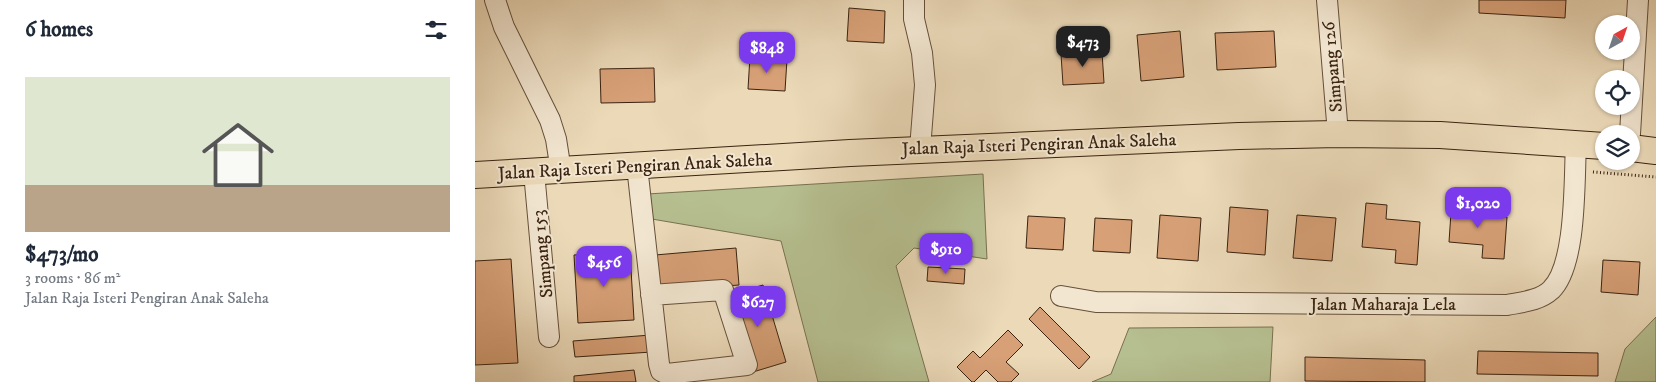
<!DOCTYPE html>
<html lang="en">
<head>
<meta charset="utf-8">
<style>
  body { margin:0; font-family:"IM FELL DW Pica",serif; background:#f6f6f7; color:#1f2937; height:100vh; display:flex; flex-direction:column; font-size:19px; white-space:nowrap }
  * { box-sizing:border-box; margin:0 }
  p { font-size:16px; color:#747a83 }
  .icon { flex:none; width:28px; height:28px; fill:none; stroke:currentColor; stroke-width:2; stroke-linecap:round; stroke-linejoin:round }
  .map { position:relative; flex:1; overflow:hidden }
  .side { display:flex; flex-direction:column; background:#fff; width:475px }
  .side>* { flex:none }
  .needle { width:32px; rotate:40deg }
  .fabs { position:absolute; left:1120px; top:15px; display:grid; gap:10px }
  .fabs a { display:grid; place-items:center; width:45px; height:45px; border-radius:50%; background:#fff; box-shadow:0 1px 4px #0004; font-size:25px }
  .price { position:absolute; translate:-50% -42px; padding:0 11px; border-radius:10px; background:#7c3aed; color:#fff; font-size:16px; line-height:32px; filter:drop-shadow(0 1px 2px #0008) }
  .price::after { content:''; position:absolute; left:50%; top:30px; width:15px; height:11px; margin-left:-8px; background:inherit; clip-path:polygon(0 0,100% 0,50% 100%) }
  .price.active { background:#222; color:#fff }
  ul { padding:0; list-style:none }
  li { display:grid; align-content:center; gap:10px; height:265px; padding:0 25px }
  li span { display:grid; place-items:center; height:155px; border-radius:0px; color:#555 }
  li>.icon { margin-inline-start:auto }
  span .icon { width:90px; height:90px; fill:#fffc; stroke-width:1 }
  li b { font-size:21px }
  h2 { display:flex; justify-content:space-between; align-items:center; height:60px; padding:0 25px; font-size:21px }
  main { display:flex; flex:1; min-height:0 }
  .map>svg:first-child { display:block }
</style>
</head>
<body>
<main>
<section class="side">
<h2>6 homes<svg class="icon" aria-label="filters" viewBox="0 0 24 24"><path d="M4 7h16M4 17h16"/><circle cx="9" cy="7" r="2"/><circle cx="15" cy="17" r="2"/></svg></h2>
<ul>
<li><span style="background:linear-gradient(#dfe7d0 70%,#b9a48a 0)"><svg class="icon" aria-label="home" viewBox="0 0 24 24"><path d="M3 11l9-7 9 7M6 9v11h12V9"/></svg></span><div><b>$473/mo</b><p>3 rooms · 86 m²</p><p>Jalan Raja Isteri Pengiran Anak Saleha</p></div></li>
</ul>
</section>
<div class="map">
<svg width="1181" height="382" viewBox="0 0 1181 382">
  <rect width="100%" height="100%" fill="#ebd9b8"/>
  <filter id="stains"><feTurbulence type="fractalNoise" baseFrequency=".004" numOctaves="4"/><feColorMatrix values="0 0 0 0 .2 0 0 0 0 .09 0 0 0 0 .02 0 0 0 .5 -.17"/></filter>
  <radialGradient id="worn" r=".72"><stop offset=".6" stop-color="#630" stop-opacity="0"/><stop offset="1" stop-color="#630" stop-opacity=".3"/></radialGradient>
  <path fill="#b6bf90" stroke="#787150" d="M508,174L512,259L439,248L421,266L454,382H343L306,241L171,218L172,194Z
    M1181,317V382H1140L1150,349Z
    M798,327L795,382H617L636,374L654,328Z"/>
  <path fill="#d7a077" stroke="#3a2310" d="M1004,0H1091L1090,18L1004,13Z
    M374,8L410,11L409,43L372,41Z
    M705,31L709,77L666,81L662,35Z
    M799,31L801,67L742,70L740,33Z
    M627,52L629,83L588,85L586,54Z
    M275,56L312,59L310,91L273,89Z
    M179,68L180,102L126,103L125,69Z
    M977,198L999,200L997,214L1032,217L1029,259L1007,258L1008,245L974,242Z
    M891,203L912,205L911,219L945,222L942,265L920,263L921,250L887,247Z
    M755,207L793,210L790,255L752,252Z
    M685,215L726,218L723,261L682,258Z
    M822,215L861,218L857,261L818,258Z
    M553,216L590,218L588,250L551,248Z
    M620,218L657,220L655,253L618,251Z
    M261,248L264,285L183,291L180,255Z
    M155,252L159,320L103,323L99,255Z
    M36,259L43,363L0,365V261Z
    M1128,260L1165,262L1163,295L1126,292Z
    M453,267L490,269L489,284L452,281Z
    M288,285L311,362L278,372L254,295Z
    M565,307L615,357L604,369L554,319Z
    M533,330L548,345L531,362L544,374L536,382H523L511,370L499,382H497L482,367L498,351L505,358Z
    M176,335L177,352L100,357L98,341Z
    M1003,351L1123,353V376L1002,374Z
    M830,357L950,360V382L830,381Z
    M159,370L161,382H99V376Z"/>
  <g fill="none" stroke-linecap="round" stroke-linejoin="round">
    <g stroke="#66503a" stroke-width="22">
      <path id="minor" d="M20,0L29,27L75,120L81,139L86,171
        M439,0V19L447,53L450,85L445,149
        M852,0L863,134
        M1155,134L1163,0
        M162,166L184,364L186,371L192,374L272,365L248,290L176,295
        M59,172L74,337
        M586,296L621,302L1032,305C1047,302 1064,301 1076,290C1102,265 1099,180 1101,144"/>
    </g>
    <g stroke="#3a2310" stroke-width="28">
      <path id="major" d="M1156,148L1181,151
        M0,175L375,153L764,136L863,134L965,135L1129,146"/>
    </g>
    <path stroke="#3a2310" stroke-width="3" stroke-dasharray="1 2.5" stroke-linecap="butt" d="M1118,172L1181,177"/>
    <use href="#minor" stroke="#f2e6d1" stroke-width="20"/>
    <use href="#major" stroke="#ebd9b8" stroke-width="26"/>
  </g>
  <g text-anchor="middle" stroke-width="4" stroke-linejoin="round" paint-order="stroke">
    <g font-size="18" fill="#3a2310" stroke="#f2e6d1">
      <text transform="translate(857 67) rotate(-95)" y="6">Simpang 126</text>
      <text transform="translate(564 144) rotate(-2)" y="6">Jalan Raja Isteri Pengiran Anak Saleha</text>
      <text transform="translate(160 166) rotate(-3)" y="6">Jalan Raja Isteri Pengiran Anak Saleha</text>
      <text transform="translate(67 254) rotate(-96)" y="6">Simpang 153</text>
      <text x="908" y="310">Jalan Maharaja Lela</text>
    </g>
  </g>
  <rect width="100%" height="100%" filter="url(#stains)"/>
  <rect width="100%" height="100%" fill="url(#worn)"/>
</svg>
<div class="fabs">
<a><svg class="needle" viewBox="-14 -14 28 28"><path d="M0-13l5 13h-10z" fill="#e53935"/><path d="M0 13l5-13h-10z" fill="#747a83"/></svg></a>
<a><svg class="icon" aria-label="locate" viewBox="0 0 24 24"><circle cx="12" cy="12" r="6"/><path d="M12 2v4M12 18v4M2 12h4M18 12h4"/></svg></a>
<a><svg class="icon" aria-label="layers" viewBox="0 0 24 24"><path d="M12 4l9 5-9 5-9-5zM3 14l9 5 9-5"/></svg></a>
</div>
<b class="price active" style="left:608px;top:68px">$473</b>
<b class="price" style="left:292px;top:74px">$848</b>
<b class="price" style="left:1003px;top:229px">$1,020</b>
<b class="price" style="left:471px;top:275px">$910</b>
<b class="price" style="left:129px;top:288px">$456</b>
<b class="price" style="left:283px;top:328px">$627</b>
</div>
</main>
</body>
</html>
